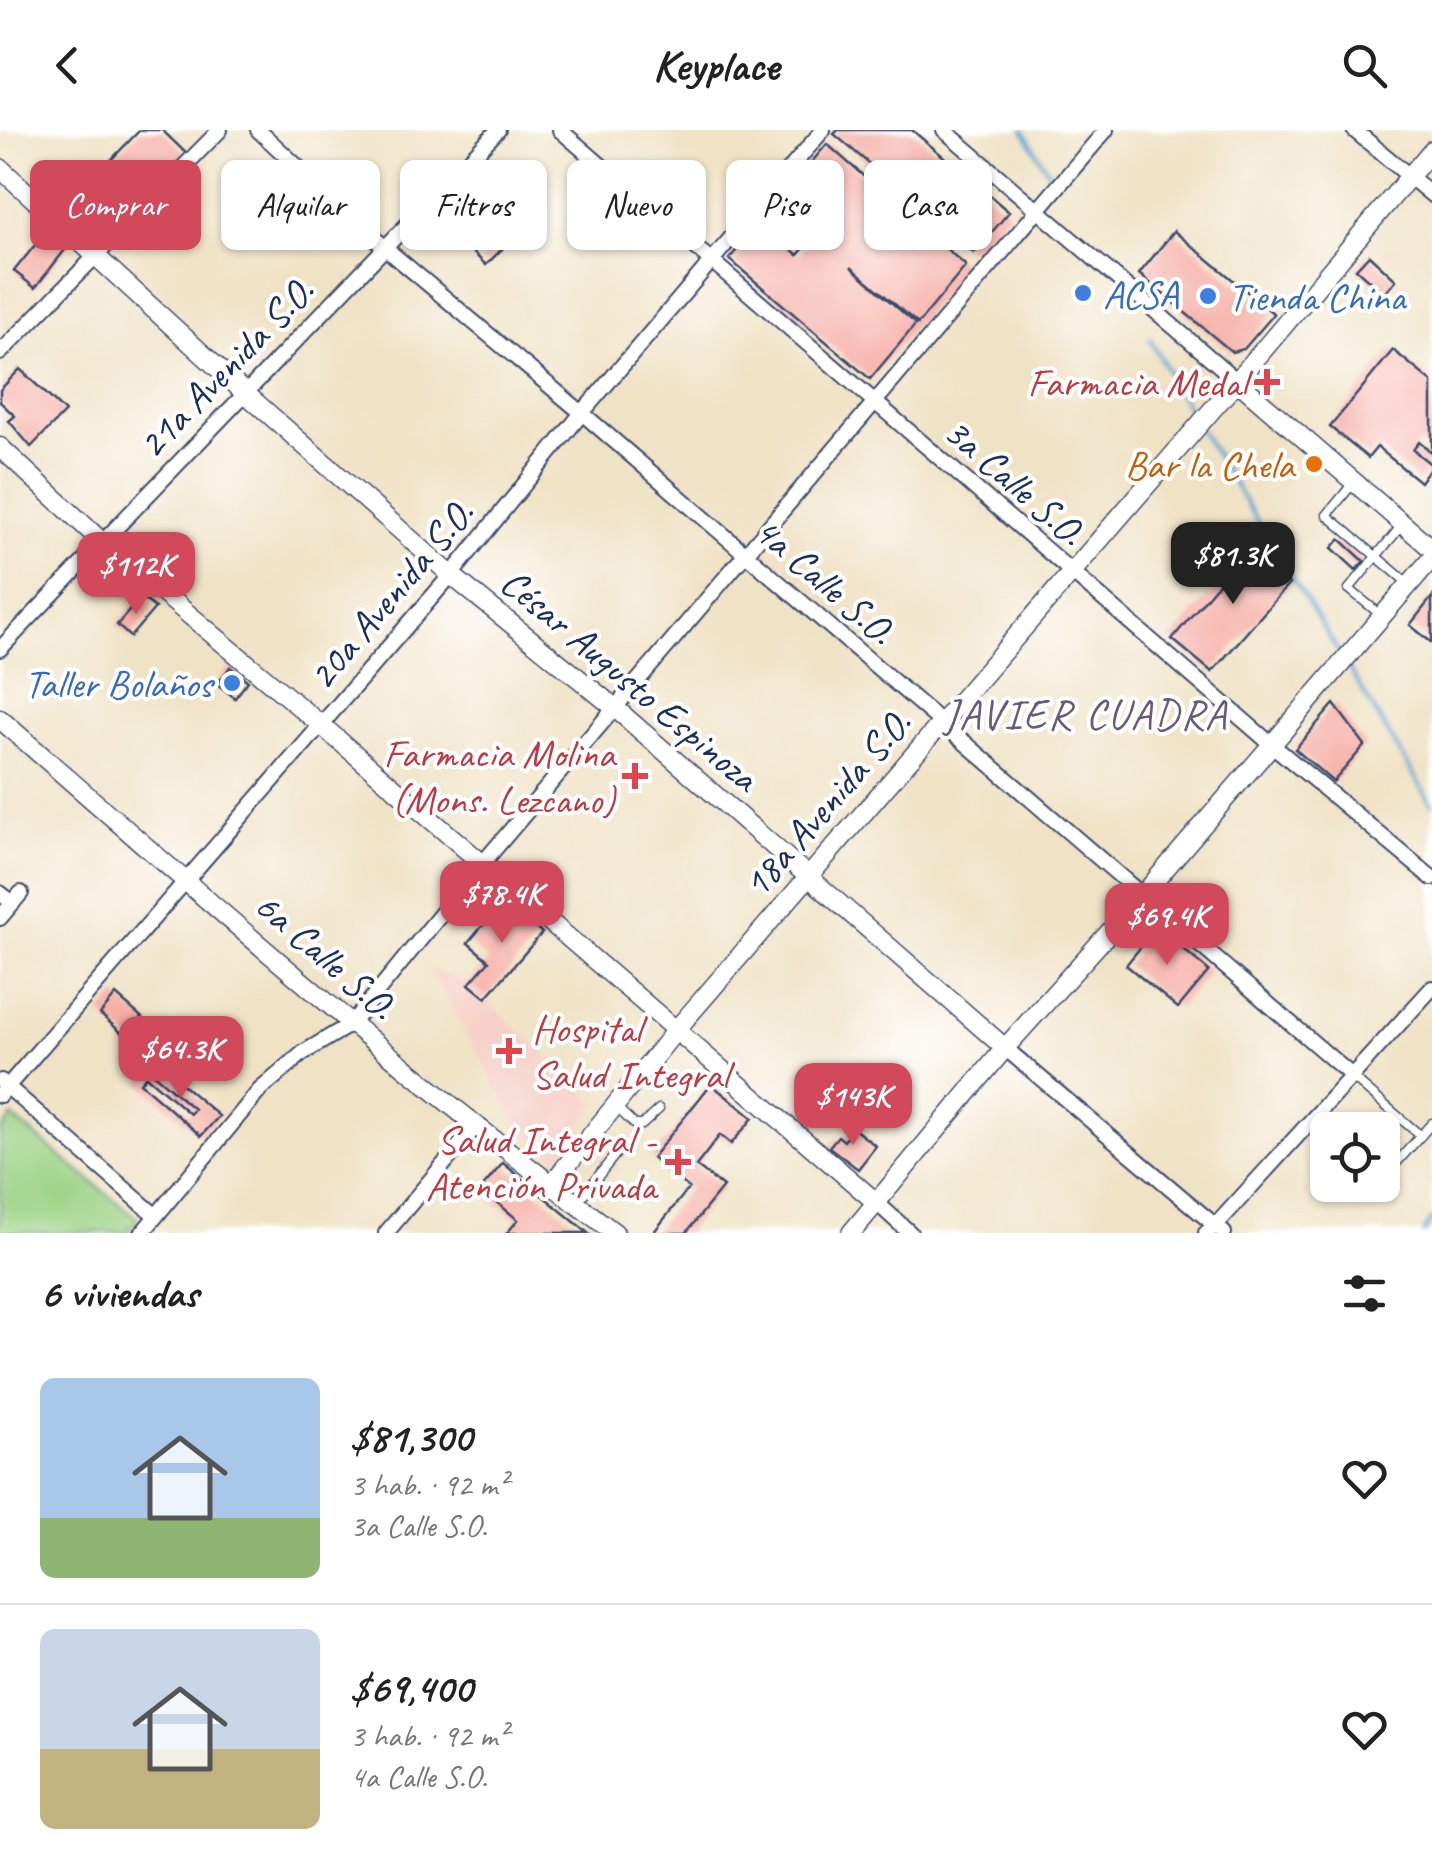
<!DOCTYPE html>
<html lang="es">
<head>
<meta charset="utf-8">
<style>
  body { margin:0; font-family:Caveat,sans-serif; background:#f6f6f6; color:#222; height:100vh; display:flex; flex-direction:column; font-size:38px; white-space:nowrap }
  * { box-sizing:border-box; margin:0 }
  p { font-size:32px; color:#767676 }
  .icon { flex:none; width:55px; height:55px; fill:none; stroke:currentColor; stroke-width:2; stroke-linecap:round; stroke-linejoin:round }
  .map { position:relative; height:1103px; overflow:hidden }
  .side { display:flex; flex-direction:column; background:#fff; flex:1 }
  .side>* { flex:none }
  .banner { position:absolute; left:30px; top:30px; width:1372px; height:90px; display:flex; gap:20px }
  .buttons { position:absolute; left:1310px; top:982px; display:grid; gap:20px }
  .buttons a { display:grid; place-items:center; width:90px; height:90px; border-radius:15px; background:#fff; box-shadow:0 2px 8px #0004; font-size:50px }
  .price { position:absolute; translate:-50% -85px; padding:0 22px; border-radius:20px; background:#d1495b; color:#fff; font-size:32px; line-height:65px; filter:drop-shadow(0 2px 5px #0008) }
  .price::after { content:''; position:absolute; left:50%; top:60px; width:30px; height:22px; margin-left:-15px; background:inherit; clip-path:polygon(0 0,100% 0,50% 100%) }
  .price.selected { background:#222; color:#fff }
  ul { padding:0; list-style:none }
  li { display:flex; align-items:center; gap:30px; height:250px; padding:0 40px }
  li+li { border-top:2px solid #e0e0e0 }
  li span { display:grid; place-items:center; flex:none; width:280px; height:200px; border-radius:15px; color:#555 }
  li>.icon { margin-inline-start:auto }
  span .icon { width:120px; height:120px; fill:#fffc; stroke-width:1 }
  li b { font-size:42px }
  h2 { display:flex; justify-content:space-between; align-items:center; height:120px; padding:0 40px; font-size:42px }
  .chip { padding:0 35px; border-radius:15px; background:#fff; box-shadow:0 2px 8px #0004; font-size:35px; line-height:90px }
  .chip.selected { background:#d1495b; color:#fff }
  header { display:flex; justify-content:space-between; align-items:center; height:130px; padding:0 40px; background:#fff; font-size:45px; font-weight:800 }
  .map>svg:first-child { display:block }
</style>
</head>
<body>
<header><svg class="icon" aria-label="back" viewBox="0 0 24 24"><path d="M15 5l-7 7 7 7"/></svg>Keyplace<svg class="icon" aria-label="search" viewBox="0 0 24 24"><circle cx="10" cy="10" r="6"/><path d="M15 15l6 6"/></svg></header>
<div class="map">
<svg width="1432" height="1103" viewBox="0 0 1432 1103">
  <rect width="100%" height="100%" fill="#fff"/>
  <filter id="ink" filterUnits="userSpaceOnUse"><feTurbulence type="fractalNoise" baseFrequency=".01" numOctaves="2"/><feDisplacementMap in="SourceGraphic" scale="20" xChannelSelector="R" yChannelSelector="G"/><feConvolveMatrix kernelMatrix="1 2 1 2 8 2 1 2 1" color-interpolation-filters="sRGB"/></filter>
  <filter id="wash" filterUnits="userSpaceOnUse"><feTurbulence type="fractalNoise" baseFrequency=".0048" numOctaves="4" result="noise"/><feDisplacementMap in="SourceGraphic" scale="40" xChannelSelector="R" yChannelSelector="G"/><feGaussianBlur stdDeviation="2.25" result="paint"/><feColorMatrix in="noise" values="0 0 0 0 0 0 0 0 0 0 0 0 0 0 0 0 0 1.4 0 .05"/><feComposite in="paint" operator="in"/></filter>
  <g filter="url(#wash)">
    <rect width="100%" height="100%" fill="#f0e2c5"/>
    <path fill="#f7d1c9" d="M430,839L469,854L597,973L557,1030L524,1005Z"/>
    <path fill="#9bd182" stroke="#5b8070" stroke-width="2.5" d="M12,987L138,1089L126,1103H0V1001Z"/>
    <g fill="none" stroke-linecap="round" stroke-linejoin="round">
      <path stroke="#60a6d6" stroke-width="4" d="M1023,0L1050,45
        M1150,209L1193,288
        M1201,301L1341,526
        M1346,534L1432,675
        M1424,1103L1432,1089"/>
    </g>
    <g id="blocks">
      <path fill="#f6aea5" d="M140,0H162L190,27L147,71L108,33Z
        M838,0H912L1009,82L974,123L834,4Z
        M827,14L966,136L918,194L851,137L916,194L870,249L729,129L760,93L798,125L814,106L777,73Z
        M286,31L294,39L257,78L249,70Z
        M460,73L505,116L486,135L441,92Z
        M49,98L68,116L35,158L14,141Z
        M1174,101L1274,184L1244,219L1232,222L1139,144Z
        M1369,125L1396,150L1384,164L1356,139Z
        M1393,220L1432,252V323L1419,312L1413,320L1432,335L1420,352L1377,317L1368,328L1330,297Z
        M20,239L65,282L31,317L9,291L15,286L0,272V260Z
        M1259,405L1289,454L1212,542L1172,509Z
        M1340,409L1364,431L1356,440L1332,418Z
        M141,467L155,478L130,507L117,495Z
        M1432,467V513L1410,495Z
        M230,537L248,551L235,568L217,554Z
        M1334,574L1365,615L1333,652L1295,619Z
        M504,770L542,803L486,868L469,854L489,831L468,813Z
        M1157,797L1209,841L1178,878L1126,835Z
        M116,865L170,912L154,931L100,884Z
        M157,933L219,986L201,1006L140,953L146,946L190,984L194,979L150,941Z
        M711,954L753,988L731,1014L720,1005L696,1036L723,1057L686,1103H653L689,1058L652,1028Z
        M854,999L876,1016L858,1039L829,1017L838,1006L844,1011Z
        M503,1033L588,1103H507L518,1090L481,1059Z"/>
    </g>
  </g>
  <g filter="url(#ink)">
    <use href="#blocks" fill-opacity="0" stroke="#3b4a6d" stroke-width="2.5"/>
    <g fill="none" stroke-linecap="round" stroke-linejoin="round">
      <g stroke="#3b4a6d" stroke-width="11">
        <path id="service" d="M1354,352L1327,385L1409,454
          M1381,485L1349,459L1403,394
          M1352,947L1421,1006
          M615,976L635,995H642L659,979
          M1382,1049L1432,993
          M1368,1065L1377,1055
          M576,1074L619,1020"/>
      </g>
      <g stroke="#3b4a6d" stroke-width="18">
        <path id="minor" d="M258,0L384,117L582,283L1352,946
          M560,0L1271,614L1432,748
          M944,0L1237,251
          M1354,0L1432,65
          M0,223L220,0
          M0,519L498,0
          M0,763L13,773
          M0,788L21,763
          M1005,918L1224,1103
          M1,951L156,1086
          M0,965L451,445L582,283L823,0
          M877,1073L910,1103
          M142,1103L260,960L303,923L351,894L482,734L1106,0
          M386,1103L476,996
          M1206,1103L1216,1095L1432,858"/>
      </g>
      <g stroke="#3b4a6d" stroke-width="21">
        <path id="tertiary" d="M0,38L245,263L451,445L615,578L1005,918
          M1237,251L1432,419
          M0,317L102,412L321,595L877,1073
          M0,589C201,765 401,943 615,1103
          M551,1055L676,900L1237,251L1432,20
          M851,1103L1005,918L1141,767L1432,428"/>
      </g>
      <use href="#service" stroke="#fff" stroke-width="8"/>
      <use href="#minor" stroke="#fff" stroke-width="14"/>
      <use href="#tertiary" stroke="#fff" stroke-width="18"/>
    </g>
  </g>
  <g fill="#3f7fe0" stroke="#fff" stroke-width="4">
    <circle cx="1083" cy="163" r="10"/>
    <circle cx="1208" cy="166" r="10"/>
    <circle cx="232" cy="553" r="10"/>
  </g>
  <g fill="#e0444e" stroke="#fff" stroke-width="4">
    <path d="M1262 237h10v10h10v10h-10v10h-10v-10h-10v-10h10z"/>
    <path d="M630 631h10v10h10v10h-10v10h-10v-10h-10v-10h10z"/>
    <path d="M504 906h10v10h10v10h-10v10h-10v-10h-10v-10h10z"/>
    <path d="M673 1017h10v10h10v10h-10v10h-10v-10h-10v-10h10z"/>
  </g>
  <circle fill="#e8710a" stroke="#fff" stroke-width="4" cx="1314" cy="334" r="10"/>
  <g text-anchor="middle" stroke-width="8" stroke-linejoin="round" paint-order="stroke">
    <g font-size="40" fill="#366cbe" stroke="#fff" text-anchor="start">
      <text x="1103" y="177">ACSA</text>
      <text x="1228" y="180">Tienda China</text>
      <text x="212" y="567" text-anchor="end">Taller Bolaños</text>
    </g>
    <g font-size="40" fill="#1b2f5e" stroke="#fff">
      <text transform="translate(225 237) rotate(-46)" y="14">21a Avenida S.O.</text>
      <text transform="translate(1015 351) rotate(41)" y="14">3a Calle S.O.</text>
      <text transform="translate(825 450) rotate(41)" y="14">4a Calle S.O.</text>
      <text transform="translate(390 464) rotate(-50)" y="14">20a Avenida S.O.</text>
      <text transform="translate(630 549) rotate(40)" y="14">César Augusto Espinoza</text>
      <text transform="translate(826 673) rotate(-49)" y="14">18a Avenida S.O.</text>
      <text transform="translate(326 825) rotate(41)" y="14">6a Calle S.O.</text>
    </g>
    <g font-size="40" fill="#be3a42" stroke="#fff" text-anchor="end">
      <text x="1247" y="266">Farmacia Medal</text>
      <text x="615" y="637">Farmacia Molina<tspan x="615" dy="46">(Mons. Lezcano)</tspan></text>
      <text x="532" y="912" text-anchor="start">Hospital<tspan x="532" dy="46">Salud Integral</tspan></text>
      <text x="656" y="1023">Salud Integral -<tspan x="656" dy="46">Atención Privada</tspan></text>
    </g>
    <g font-size="40" fill="#c56008" stroke="#fff" text-anchor="end">
      <text x="1294" y="348">Bar la Chela</text>
    </g>
    <g font-size="42" letter-spacing="2.5" fill="#685b77" stroke="#fff">
      <text x="1086" y="598">JAVIER CUADRA</text>
    </g>
  </g>
</svg>
<div class="buttons">
<a><svg class="icon" aria-label="locate" viewBox="0 0 24 24"><circle cx="12" cy="12" r="6"/><path d="M12 2v4M12 18v4M2 12h4M18 12h4"/></svg></a>
</div>
<b class="price selected" style="left:1233px;top:477px">$81.3K</b>
<b class="price" style="left:136px;top:487px">$112K</b>
<b class="price" style="left:502px;top:816px">$78.4K</b>
<b class="price" style="left:1167px;top:838px">$69.4K</b>
<b class="price" style="left:181px;top:971px">$64.3K</b>
<b class="price" style="left:853px;top:1018px">$143K</b>
<div class="banner">
<a class="chip selected">Comprar</a>
<a class="chip">Alquilar</a>
<a class="chip">Filtros</a>
<a class="chip">Nuevo</a>
<a class="chip">Piso</a>
<a class="chip">Casa</a>
</div>
</div>
<section class="side">
<h2>6 viviendas<svg class="icon" aria-label="filters" viewBox="0 0 24 24"><path d="M4 7h16M4 17h16"/><circle cx="9" cy="7" r="2"/><circle cx="15" cy="17" r="2"/></svg></h2>
<ul>
<li><span style="background:linear-gradient(#a9c7e8 70%,#8fb573 0)"><svg class="icon" aria-label="home" viewBox="0 0 24 24"><path d="M3 11l9-7 9 7M6 9v11h12V9"/></svg></span><div><b>$81,300</b><p>3 hab. · 92 m²</p><p>3a Calle S.O.</p></div><svg class="icon" aria-label="heart" viewBox="0 0 24 24"><path d="M12 20l-8-8c-3-5 5-10 8-4 3-6 11-1 8 4z"/></svg></li>
<li><span style="background:linear-gradient(#c9d6e8 60%,#c2b280 0)"><svg class="icon" aria-label="home" viewBox="0 0 24 24"><path d="M3 11l9-7 9 7M6 9v11h12V9"/></svg></span><div><b>$69,400</b><p>3 hab. · 92 m²</p><p>4a Calle S.O.</p></div><svg class="icon" aria-label="heart" viewBox="0 0 24 24"><path d="M12 20l-8-8c-3-5 5-10 8-4 3-6 11-1 8 4z"/></svg></li>
</ul>
</section>
</body>
</html>
